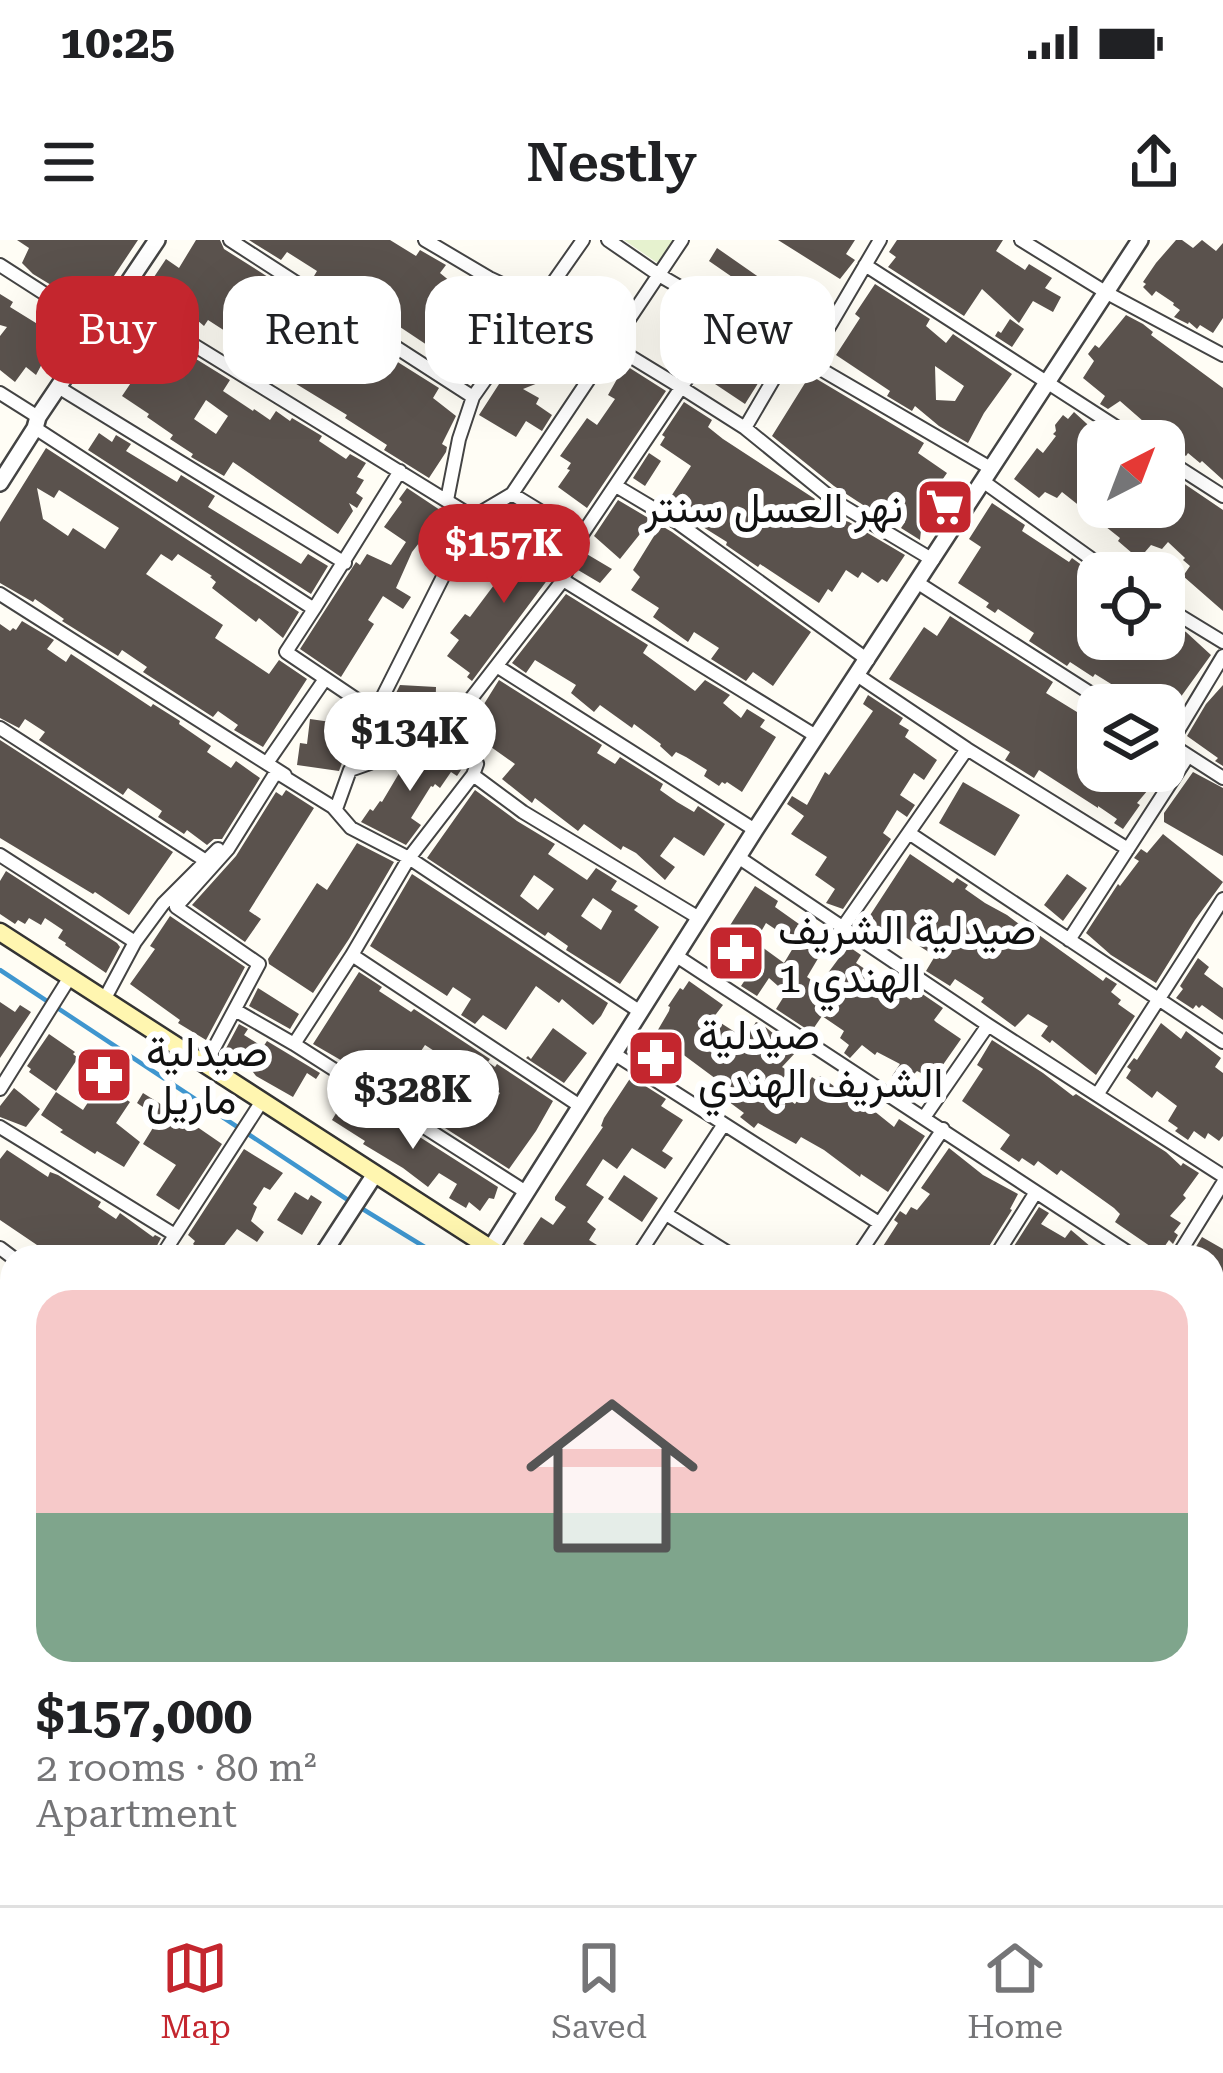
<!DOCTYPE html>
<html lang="en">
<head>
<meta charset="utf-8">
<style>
  body { margin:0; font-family:"Roboto Serif",Vazirmatn,serif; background:#f6f6f6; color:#202124; height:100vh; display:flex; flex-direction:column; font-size:45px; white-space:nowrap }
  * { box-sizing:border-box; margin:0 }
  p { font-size:39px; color:#757577 }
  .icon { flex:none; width:66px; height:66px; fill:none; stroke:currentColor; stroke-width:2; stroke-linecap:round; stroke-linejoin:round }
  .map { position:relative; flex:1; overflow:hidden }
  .side { position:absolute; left:0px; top:1005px; width:1224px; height:660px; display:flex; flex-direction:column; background:#fff; border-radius:36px 36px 0 0; box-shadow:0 12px 48px #0002 }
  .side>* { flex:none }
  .hud { position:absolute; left:36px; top:36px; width:1152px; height:108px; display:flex; gap:24px }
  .needle { width:78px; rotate:42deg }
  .controls { position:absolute; left:1077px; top:180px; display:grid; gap:24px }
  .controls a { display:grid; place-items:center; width:108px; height:108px; border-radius:24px; background:#fff; box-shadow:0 12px 48px #0002; font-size:60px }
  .price { position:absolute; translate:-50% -102px; padding:0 27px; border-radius:42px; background:#fff; color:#222; font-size:39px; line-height:78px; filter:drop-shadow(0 3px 6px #0008) }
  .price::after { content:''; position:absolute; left:50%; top:72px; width:36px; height:27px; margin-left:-18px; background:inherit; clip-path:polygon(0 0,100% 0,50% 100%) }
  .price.current { background:#c4262e; color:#fff }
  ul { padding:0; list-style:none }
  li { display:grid; align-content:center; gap:24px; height:636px; padding:0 36px }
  li span { display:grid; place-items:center; height:372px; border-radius:36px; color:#555 }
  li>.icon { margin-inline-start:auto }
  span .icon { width:216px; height:216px; fill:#fffc; stroke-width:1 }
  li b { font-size:51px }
  .chip { padding:0 42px; border-radius:36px; background:#fff; box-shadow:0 12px 48px #0002; font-size:42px; line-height:108px }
  .chip.current { background:#c4262e; color:#fff }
  .status { display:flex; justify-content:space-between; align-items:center; height:84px; padding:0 60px; background:#fff; direction:ltr }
  .status svg { height:33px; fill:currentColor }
  header { display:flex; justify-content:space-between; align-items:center; height:156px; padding:0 36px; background:#fff; font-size:54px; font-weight:600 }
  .dock { display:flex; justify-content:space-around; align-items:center; height:168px; border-top:3px solid #e0e0e0; background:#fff; font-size:33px; color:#757577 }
  .dock a { display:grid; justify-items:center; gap:6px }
  .dock .current { color:#c4262e }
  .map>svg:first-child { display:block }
</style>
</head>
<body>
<div class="status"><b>10:25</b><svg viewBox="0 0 49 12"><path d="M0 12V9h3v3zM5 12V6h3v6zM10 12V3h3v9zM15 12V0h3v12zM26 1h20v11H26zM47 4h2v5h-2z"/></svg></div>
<header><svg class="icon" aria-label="menu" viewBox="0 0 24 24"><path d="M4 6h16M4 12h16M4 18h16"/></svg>Nestly<svg class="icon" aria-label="share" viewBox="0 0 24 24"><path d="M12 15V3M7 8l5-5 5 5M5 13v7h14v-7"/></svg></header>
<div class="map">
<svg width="1223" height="1665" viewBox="0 0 1223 1665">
  <rect width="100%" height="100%" fill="#fffdf5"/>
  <path fill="#e6f2cf" d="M624,0H676L659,24Z"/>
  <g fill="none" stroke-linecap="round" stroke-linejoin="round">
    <path stroke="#3f96cf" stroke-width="4.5" d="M0,730L351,962
      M361,968L441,1017
      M1212,1513L1223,1520"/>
  </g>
  <path fill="#5a524d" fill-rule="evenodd" d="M17,0H138L94,66L56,48L33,34L22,23L29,8Z
    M196,0H220L224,9L268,37L266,40L283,51L295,73L301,66L348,94L350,92L439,148L433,158L456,176L442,204L447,207L446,212L429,238L384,210L387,205L345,178L347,175L293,142L295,140L268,123L270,120L208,80L204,86L197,80L195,82L181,72L186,64L166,50L157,67L146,59L142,55L166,19L179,28Z
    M249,0H390L416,16L420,10L446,25L440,33L456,46L480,60L485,49L523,68L479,130L469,122L460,136L434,120L439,113L388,79L314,36L317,31L287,12L281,20Z
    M778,0H855L846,14L855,20L840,39Z
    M897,0H1003L996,11L1025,30L1029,24L1052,38L1045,48L1061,57L1053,72L1033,61L1019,83L982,49L964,76L888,27L896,17L889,12Z
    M1176,0H1182L1193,8L1202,0L1216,11L1223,3V78L1213,93L1200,85L1197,89L1189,82L1188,84L1174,77L1180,70L1173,65L1174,63L1156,51L1152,56L1143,47L1146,44L1143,42L1156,23Z
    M717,8L773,47L766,57L748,48L709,21Z
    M875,44L930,79L926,86L946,103L953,94L1012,134L984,173L968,203L939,186L915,166L912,171L887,156L890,151L836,115L860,78L855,74ZM935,126L964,146L955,161L936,160Z
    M0,54L13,62L10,67L44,88L49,80L61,88L41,120L43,122L36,135L26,127L15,142L0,130V96L7,87L0,85Z
    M1126,75L1143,84L1153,92L1151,95L1223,148V240L1202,221L1200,223L1188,213L1186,216L1167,202L1120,161L1108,169L1100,164L1105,156L1083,138L1094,121L1088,114L1095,105L1099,108Z
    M541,79L551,86L553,82L574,94L543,141L523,149L539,158L536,164L552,175L542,191L526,181L516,197L479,175Z
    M1010,79L1024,89L1012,107L995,96L998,91L1001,93Z
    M124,88L133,94L136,90L150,99L154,93L230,140L223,151L253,171L254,169L270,180L276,171L290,181L292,178L322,196L319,201L346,219L350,214L366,223L357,237L364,240L356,253L363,258L357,268L349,263L353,271L338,294L233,222L224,236L191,217L193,214L170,199L173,195L147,177L149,174L122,156L141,128L110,109ZM206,160L228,176L216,194L194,179Z
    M738,111L759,125L760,128L757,133L762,137L745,164L712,142L718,131L714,128L723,115L732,121Z
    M625,125L666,151L587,268L558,247L570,230L567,229L571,223L560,216L587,178L597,185L615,159L608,155Z
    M810,135L924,203L918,213L947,233L938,246L941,248L938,252L942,255L921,290L920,300L901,288L905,282L885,270L880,276L834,246L772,196Z
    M684,162L712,180L708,187L723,199L815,259L810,267L839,286L843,280L849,282L905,315L887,342L882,339L878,343L862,332L858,338L846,330L832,352L828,349L819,363L760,324L758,327L726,305L727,302L666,264L691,226L660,205L665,197L662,195Z
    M1074,172L1098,194V267H1164V230L1223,270V371L1183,336L1190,326L1183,320L1185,318L1168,302L1162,309L1151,305L1139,319L1118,301L1120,298L1062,252L1057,258L1045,252L1039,258L1014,239L1037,208L1043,213L1056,196L1053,194L1056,191L1055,185L1063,175L1068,179Z
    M99,193L112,202L116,195L131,204L126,211L177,242L181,235L215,256L208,267L301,324L308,314L328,326L311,354L88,210Z
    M46,208L299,372L283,398L259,378L256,382L239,369L212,348L216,342L210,337L212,336L178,314L172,321L161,314L146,334L223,385L215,398L269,434L279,420L307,439L263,507L234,490L238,485L218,471L213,477L143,432L147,427L122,410L118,416L62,381L64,379L35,359L33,362L0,343V282ZM37,248L54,258L59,250L119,288L105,309L73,288L68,296L43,279Z
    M649,213L661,221L645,246L633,238Z
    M407,248L443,272L412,312L396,348L411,357L403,369L383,356L368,380L374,384L341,437L300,409L356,322L360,325L367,314L391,325L406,302L384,287L402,262L399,259Z
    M618,260L672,292L811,392L773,446L753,432L746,441L711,419L719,408L694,392L688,402L653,377L659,368L631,350L640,337L633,330L654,296L644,289L620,319L594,296Z
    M992,263L1025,285L1022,291L1069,322L1072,318L1098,337V399H1164V381L1186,392L1211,415L1180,458L1181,459L1176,466L1179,469L1168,487L1164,483V453L1152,465H1145L1095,434L1093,437L1070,422L1067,426L1029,401L1034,393L998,369L995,373L986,367L989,363L958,343L981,307L969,299Z
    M554,293L567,302L557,327L472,441L467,437L470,433L447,416L459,400L450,393L465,374L470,377L494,345L501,350L520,325L513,320L527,299L544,310Z
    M585,313L612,329L600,343L578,330Z
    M566,354L648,405L643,413L695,451L705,440L730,455L723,463L741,478L747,469L765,480L760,487L776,497L742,552L727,542L725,544L722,542L719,546L704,536L707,530L686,517L676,512L672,517L660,506L661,504L634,484L632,488L600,465L594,472L571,453L576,445L535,420L526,433L512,423Z
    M950,376L1053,442L1046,453L1077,472L1084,461L1093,467L1085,479L1098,487V548L1112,531H1164L1137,563L1140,565L1123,589L1114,583L1117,579L1098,566V568L1039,530L1034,538L1005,520L1010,512L889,439L924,387L937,396Z
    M22,381L54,400L47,409L66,422L71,414L151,467L153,464L180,481L179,484L211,506L207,512L231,528L236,521L260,538L222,599H214L207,605L187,590L184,594L158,577L162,571L128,548L123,555L39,500L45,492L25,479L19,488L0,478V384L10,391L13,388L16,390Z
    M499,440L602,505L597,513L615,524L620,517L663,544L660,550L677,562L694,572L698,566L725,584L704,616L674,597L660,616L675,627L665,640L636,613L623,606L621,610L584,584L578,591L535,558L532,563L502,539L515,524L491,507L486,514L461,501Z
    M400,445L436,447L435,481L394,476L395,455Z
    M1223,445V526L1215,521L1218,518L1187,496L1206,464Z
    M868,455L903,478L899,484L909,490L905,497L937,520L924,540L914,533L900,555L915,565L907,577L897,570L883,593L891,599L843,669L826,663L835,649L815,635L827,617L791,594L804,576L787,564L792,556L807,565L825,532L829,535L873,471L863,464Z
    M310,479L359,486L356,514L350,513L349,519L342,523L339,531L297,525L300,503L307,504Z
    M0,500L173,612L129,675L95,652L93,654L0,598Z
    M417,503L463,527L457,536L451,532L440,548L435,544L433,547L431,546L411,578L421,585L406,605L361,582L370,569L373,571L380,561L382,562Z
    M1193,532L1223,548V616L1164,582V573Z
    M963,542L1020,575L995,616L939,583Z
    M286,550L314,568L249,671L261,679L245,702L192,665L236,616L276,552L282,556Z
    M475,550L517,581L555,604L548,614L587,640L596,628L617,641L611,650L638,666L634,670L659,687L620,744L566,710L568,706L548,692L545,696L427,618ZM534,635L554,649L538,670L520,656ZM593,658L612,671L601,690L581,676Z
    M1163,594L1223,642L1195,680L1156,743L1111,715L1086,693L1118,644L1120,646L1139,621L1134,618L1141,609L1147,613Z
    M357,603L394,622L349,699L313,753L269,724L268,719L317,643L327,650Z
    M910,614L953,643L957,638L968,645L965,649L985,663L1007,675L1030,692L1032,690L1103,741L1106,737L1117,744L1111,752L1121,760L1118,764L1135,776L1096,835L1052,800L1050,803L1041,796L1048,786L1028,774L1015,787L981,762L984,758L955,739L950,746L926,731L935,716L902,695L894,706L865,683Z
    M6,631L117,703L120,707L106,733L65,705L66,703L58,698L63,690L45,678L41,685L29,678L25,684L18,680L15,684L0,674V641Z
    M412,634L608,763L601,776L593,785L562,759L559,763L536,746L506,790L483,775L475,784L461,775L471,759L453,747L447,756L370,706Z
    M1067,634L1087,648L1063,681L1044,665Z
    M755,646L778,661L775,667L799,684L797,686L826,705L807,737L819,745L848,706L861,715L856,723L911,760L918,751L943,768L934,780L936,782L961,799L933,839L917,831L904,844L892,836L900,824L877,812L875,815L862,805L850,818L844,813L849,805L840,798L844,791L822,776L811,792L776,769L786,753L769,738L757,756L741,746L749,734L730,722L724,731L708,720ZM766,683L796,703L784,723L755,702Z
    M170,676L245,727L206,800L178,783L180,780L130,744L155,709L150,706Z
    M1198,718L1209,727L1204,734L1223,748V780L1202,765L1199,768L1196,765L1193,769L1176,758L1183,749L1180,746Z
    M359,732L382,747L379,751L411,772L414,769L490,819L488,822L495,827L497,824L553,861L536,891L509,929L395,856L402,845L376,830L379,825L360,812L351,826L313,804ZM425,805L445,818L433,841L411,826ZM478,838L500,853L487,873L465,858Z
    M689,741L723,765L713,778L738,794L742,789L749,793L756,782L763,785L796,812L782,827L788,831L775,850L795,864L812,837L818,841L820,836L856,862L858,858L894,887L899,879L925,896L888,952L861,934L860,937L824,910L801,897L796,904L758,883L754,888L740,877L744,873L717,853L718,850L743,859L677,810L662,832L642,817L669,771L670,767L668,766L680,748L683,750Z
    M258,748L299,774L290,789L249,766Z
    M0,762L15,772L20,765L31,772L0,818Z
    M1161,783L1181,799L1186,791L1221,818L1215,827L1223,833V896L1219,901L1208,893L1205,899L1194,891L1188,900L1175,891L1178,888L1168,881L1177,866L1157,851L1152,858L1126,838L1131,830L1127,827L1134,818L1137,820Z
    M239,784L248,789L244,795L263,807L267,801L320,833L316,839L307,833L293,857L256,836L250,828L230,816L229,818L223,814Z
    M553,788L587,813L564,843L526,818L528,816L531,819Z
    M49,794L75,812L73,814L78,818L56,851L29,832L31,829L27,826Z
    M992,800L1043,833L1073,856L1076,854L1166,912L1181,926L1183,923L1199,933L1183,955L1186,958L1170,976L1181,983L1174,992L1178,995L1173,1004L1169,1000L1160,1013L1115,982L1120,974L1114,968L1061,930L1057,935L1038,921L1034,926L1022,918L1019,922L1000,909L1010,895L962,861L983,829L977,825Z
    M631,837L666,859L661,866L683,880L662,911L673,918L665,929L632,908L617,929L603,919L586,945L604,957L587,982L596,989L589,1000L616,1017H543L523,1004L541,977L553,985L566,967L555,960V957L603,887L601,886L604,878Z
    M100,844H104L130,862L116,883L140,902L124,927L97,911L95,914L60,892L63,890L41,875L56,852L83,870Z
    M14,848L40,869L26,887L0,877V866Z
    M143,853L167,868L170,864L192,878L190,882L222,904L179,970L156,955L176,925L143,904L159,878L137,863Z
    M347,855L356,860L357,857L498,947L494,959L489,958L480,971L469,962L466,968L449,958L457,944L439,933L428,947L403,928L363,904L365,901L332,880Z
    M949,908L983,935L1018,954L1010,969L1012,970L988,1008L985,1005L976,1017H876L898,983L894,980L900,971L906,975L911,967L917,970L930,954L921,948Z
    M244,909L283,933L270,950L264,947L253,964L257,967L251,981L264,992L257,1002L237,989L215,1017H207L193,1004L195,1001L188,995Z
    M7,910L48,937L50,932L58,935L88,954L101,962L98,967L116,979L120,973L153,997L155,995L161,998L151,1017H42L33,1011L37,1005L0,980V919Z
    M624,935L658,958L642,982L608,959Z
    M295,952L308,960L311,955L322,962L302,995L277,980Z
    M1039,967L1049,973L1041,984L1065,998L1071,990L1091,1007L1084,1017H1007Z
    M1202,997L1223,1009V1042L1212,1033V1017L1190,1016Z
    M1212,1078L1223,1088V1171L1212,1162Z
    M0,1161L12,1168V1251L0,1244Z
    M1212,1237L1223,1245V1308L1212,1300Z
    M8,1278H12V1413L0,1427V1292Z
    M1212,1337L1223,1345V1456L1212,1449Z
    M1223,1546V1665H1141L1149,1653H1212V1562Z
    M0,1567L12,1574V1653H28L45,1665H0Z
    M103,1653H193L184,1665H94Z
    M254,1653H409L403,1665H271Z
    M559,1653H612L604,1665H551Z"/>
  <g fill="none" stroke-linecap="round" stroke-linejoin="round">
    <g stroke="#444" stroke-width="16">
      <path id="minor" d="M230,0L473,157
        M425,0L489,38L541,62L682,148L745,188L836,262L933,320
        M608,0L659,35L992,229
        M1021,0L1107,53L1223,115
        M0,25L98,88
        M865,25L1138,201
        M119,59L473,277
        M809,121L880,0
        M58,147L345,323
        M0,153L38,177
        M35,188L314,369L286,412L375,472
        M745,188L790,111
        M1164,218L1223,256
        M984,242L1111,333
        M616,246L678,283L868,420
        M512,254L581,296
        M447,260L459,199L473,157L583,0
        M563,340L816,496
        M918,343L1109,465
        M0,354L285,535
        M1164,366L1223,402
        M314,369L400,231
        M498,427L755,590
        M857,435L967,509L1128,609
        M377,485L423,488L477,524L473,535L523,572L699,678
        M0,488L206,621
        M439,500L563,340L581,296L730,75
        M1164,500L1223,538
        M1170,504L1223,416
        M267,523L325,439
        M332,566L351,588L409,618L639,771
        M909,593L1223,802
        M0,615L135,702
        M738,617L988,785L1223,936
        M843,687L967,509
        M1069,700L1188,516
        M352,715L580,866
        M675,715L1135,1017
        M104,760L135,702L163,664L218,609
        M235,770L294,804L526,952
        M294,804L352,715L409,618L473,535
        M613,813L879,983
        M205,825L259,724L176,667L228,609L275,534L281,535L336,569L350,530L370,523L382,511L375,472L473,277L512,254L682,0
        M0,849L70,737
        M1097,855L1223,659
        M925,876L988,785
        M0,887L175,995
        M666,974L735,1017
        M0,1008L12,1017
        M161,1017L262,861
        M637,1017L724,884
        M857,1017L943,889
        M995,1017L1036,952
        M1177,1017L1223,943
        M0,1060L12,1043
        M1212,1066L1223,1073
        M0,1134L12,1141
        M1212,1206L1223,1189
        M0,1261L12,1268
        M1212,1320L1223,1327
        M235,1653L253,1665
        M468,1653L487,1665
        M955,1653L974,1665
        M68,1665L76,1653
        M414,1665L421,1653
        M722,1665L730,1653L740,1665"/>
    </g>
    <g stroke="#444" stroke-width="20">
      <path id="tertiary" d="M0,243L35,188L38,177L157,0
        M491,1008L755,590L1140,0
        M321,1017L375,934
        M0,1515L12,1496"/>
    </g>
    <g stroke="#333" stroke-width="21">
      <path id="secondary" d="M0,692L504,1017
        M1212,1475L1223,1482"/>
    </g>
    <use href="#minor" stroke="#fff" stroke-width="12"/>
    <use href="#tertiary" stroke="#fff" stroke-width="15"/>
    <use href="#secondary" stroke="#fff6b0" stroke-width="16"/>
  </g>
  <defs>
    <g id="supermarket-square" transform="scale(3)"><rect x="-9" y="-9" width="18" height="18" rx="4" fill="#c4262e" stroke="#fff"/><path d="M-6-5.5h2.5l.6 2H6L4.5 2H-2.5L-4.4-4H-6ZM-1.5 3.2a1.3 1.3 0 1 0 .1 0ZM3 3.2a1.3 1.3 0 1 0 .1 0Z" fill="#fff"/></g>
    <g id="pharmacy-square" transform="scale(3)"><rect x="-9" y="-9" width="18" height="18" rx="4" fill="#c4262e" stroke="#fff"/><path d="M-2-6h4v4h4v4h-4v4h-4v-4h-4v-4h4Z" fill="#fff"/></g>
  </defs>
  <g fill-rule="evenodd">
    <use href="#supermarket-square" x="945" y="267"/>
    <use href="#pharmacy-square" x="736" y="713"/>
    <use href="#pharmacy-square" x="656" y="818"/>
    <use href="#pharmacy-square" x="104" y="835"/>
  </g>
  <g text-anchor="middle" stroke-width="12" stroke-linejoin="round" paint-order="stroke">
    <g font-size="42" fill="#111" stroke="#fff" text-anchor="start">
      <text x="903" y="282" text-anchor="end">نهر العسل سنتر</text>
      <text x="778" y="704">صيدلية الشريف<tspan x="778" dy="48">الهندي 1</tspan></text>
      <text x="698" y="809">صيدلية<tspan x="698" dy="48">الشريف الهندي</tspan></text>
      <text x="146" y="826">صيدلية<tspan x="146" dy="48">ماريل</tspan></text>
    </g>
  </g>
</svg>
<div class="controls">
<a><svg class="needle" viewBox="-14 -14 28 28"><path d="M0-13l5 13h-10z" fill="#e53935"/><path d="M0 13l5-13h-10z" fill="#757577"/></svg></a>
<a><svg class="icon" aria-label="locate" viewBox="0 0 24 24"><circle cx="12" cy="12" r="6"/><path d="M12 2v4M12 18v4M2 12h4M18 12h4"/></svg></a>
<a><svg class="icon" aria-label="layers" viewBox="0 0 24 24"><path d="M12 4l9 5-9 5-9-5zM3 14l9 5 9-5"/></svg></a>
</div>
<b class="price current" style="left:504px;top:366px">$157K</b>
<b class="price" style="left:410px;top:554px">$134K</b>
<b class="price" style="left:413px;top:912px">$328K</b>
<div class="hud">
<a class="chip current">Buy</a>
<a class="chip">Rent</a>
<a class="chip">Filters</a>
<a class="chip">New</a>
</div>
<section class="side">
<ul>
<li><span style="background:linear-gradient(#f6c9c9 60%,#7fa58c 0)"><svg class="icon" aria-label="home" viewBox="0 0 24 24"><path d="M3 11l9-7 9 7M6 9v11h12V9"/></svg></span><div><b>$157,000</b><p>2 rooms · 80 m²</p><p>Apartment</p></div></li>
</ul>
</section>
</div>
<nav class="dock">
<a class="current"><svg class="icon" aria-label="map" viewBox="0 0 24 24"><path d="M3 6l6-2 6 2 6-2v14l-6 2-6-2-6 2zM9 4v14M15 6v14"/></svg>Map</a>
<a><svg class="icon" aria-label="saved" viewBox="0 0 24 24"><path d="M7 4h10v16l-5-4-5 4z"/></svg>Saved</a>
<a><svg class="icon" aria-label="home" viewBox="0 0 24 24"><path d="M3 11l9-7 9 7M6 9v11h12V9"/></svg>Home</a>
</nav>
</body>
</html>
